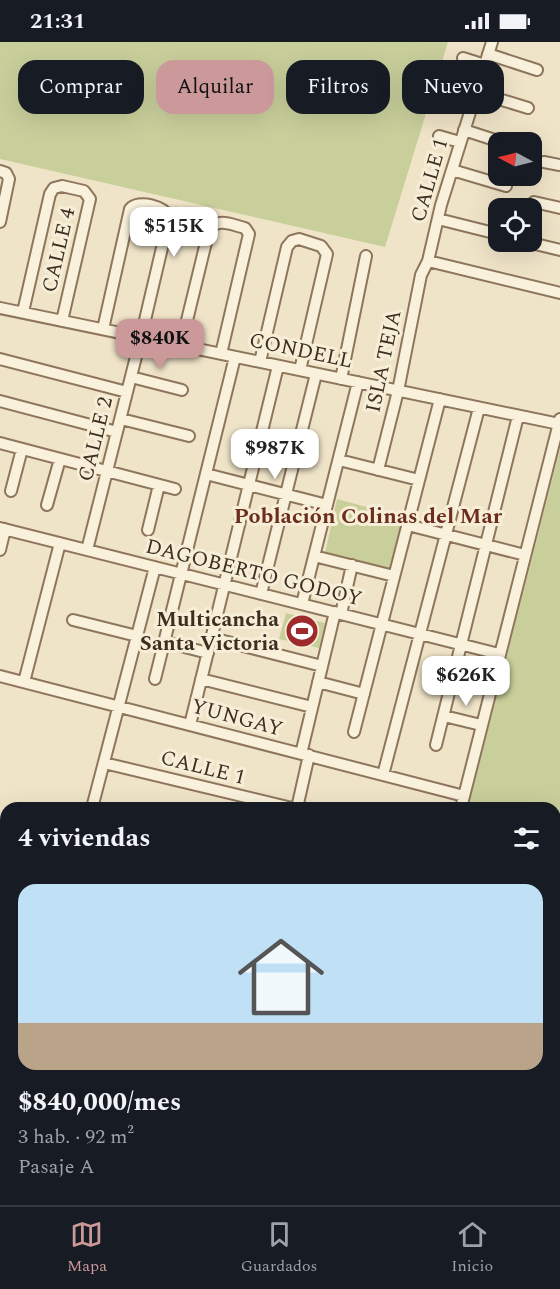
<!DOCTYPE html>
<html lang="es">
<head>
<meta charset="utf-8">
<style>
  body { margin:0; font-family:Spectral,serif; background:#242831; color:#f1f3f6; height:100vh; display:flex; flex-direction:column; font-size:22px; white-space:nowrap }
  * { box-sizing:border-box; margin:0 }
  p { font-size:20px; color:#9ea1a6 }
  .icon { flex:none; width:33px; height:33px; fill:none; stroke:currentColor; stroke-width:2; stroke-linecap:round; stroke-linejoin:round }
  .map { position:relative; flex:1; overflow:hidden }
  .details { position:absolute; left:0px; top:760px; width:561px; height:404px; display:flex; flex-direction:column; background:#171b24; border-radius:18px 18px 0 0; box-shadow:0 6px 24px #0002 }
  .details>* { flex:none }
  .guide { position:absolute; left:18px; top:18px; width:525px; height:54px; display:flex; gap:12px }
  .needle { width:39px; rotate:277deg }
  .tools { position:absolute; left:488px; top:90px; display:grid; gap:12px }
  .tools a { display:grid; place-items:center; width:54px; height:54px; border-radius:12px; background:#171b24; box-shadow:0 6px 24px #0002; font-size:30px }
  .price { position:absolute; translate:-50% -51px; padding:0 14px; border-radius:12px; background:#fff; color:#222; font-size:20px; line-height:39px; filter:drop-shadow(0 2px 3px #0008) }
  .price::after { content:''; position:absolute; left:50%; top:36px; width:18px; height:14px; margin-left:-9px; background:inherit; clip-path:polygon(0 0,100% 0,50% 100%) }
  .price.current { background:#cc999b; color:#111 }
  ul { padding:0; list-style:none }
  li { display:grid; align-content:center; gap:12px; height:318px; padding:0 18px }
  li+li { border-top:2px solid #363941 }
  li span { display:grid; place-items:center; height:186px; border-radius:18px; color:#555 }
  li>.icon { margin-inline-start:auto }
  span .icon { width:108px; height:108px; fill:#fffc; stroke-width:1 }
  li b { font-size:26px }
  h2 { display:flex; justify-content:space-between; align-items:center; height:72px; padding:0 18px; font-size:26px }
  .tag { padding:0 21px; border-radius:18px; background:#171b24; box-shadow:0 6px 24px #0002; font-size:21px; line-height:54px }
  .tag.current { background:#cc999b; color:#111 }
  .status { display:flex; justify-content:space-between; align-items:center; height:42px; padding:0 30px; background:#171b24; direction:ltr }
  .status svg { height:16px; fill:currentColor }
  .tabs { display:flex; justify-content:space-around; align-items:center; height:84px; border-top:2px solid #363941; background:#171b24; font-size:16px; color:#9ea1a6 }
  .tabs a { display:grid; justify-items:center; gap:3px }
  .tabs .current { color:#cc999b }
  .map>svg:first-child { display:block }
</style>
</head>
<body>
<div class="status"><b>21:31</b><svg viewBox="0 0 49 12"><path d="M0 12V9h3v3zM5 12V6h3v6zM10 12V3h3v9zM15 12V0h3v12zM26 1h20v11H26zM47 4h2v5h-2z"/></svg></div>
<div class="map">
<svg width="560" height="1163" viewBox="0 0 560 1163">
  <rect width="100%" height="100%" fill="#f0e4c8"/>
  <path fill="#c9cf9b" d="M0,0H448L385,205L0,117Z
    M560,407V1163H0V1146L6,1120V1158H555V766H468Z
    M337,457L404,475L390,528L325,511Z
    M286,571L325,581L319,606L279,597Z"/>
  <g fill="none" stroke-linecap="round" stroke-linejoin="round">
    <g stroke="#8d765c" stroke-width="14">
      <path id="street" d="M488,12L537,28
        M463,16L485,23
        M476,50L528,66
        M451,56L472,63
        M464,88L501,100
        M439,94L460,100
        M544,120L560,123
        M452,128L506,144
        M0,129L6,131L9,137L0,180
        M534,160L560,166
        M438,177L498,192
        M527,200L560,208
        M428,219L560,251
        M0,266L559,382
        M23,270L50,152L54,146L62,144L84,149L90,157L62,279
        M181,303L209,188C218,175 232,183 245,186L249,192L221,312
        M0,317L127,350
        M260,320L287,205L292,199L299,197L321,204L327,212L300,328
        M131,335L182,348
        M341,337L366,214
        M0,359L117,390
        M121,377L189,394
        M0,401L175,447
        M339,418L419,438
        M378,428L398,349L421,233L428,219L441,163L492,0
        M206,432L327,463
        M11,449L22,407
        M47,463L60,417
        M408,483L525,513
        M0,486L499,612
        M148,488L159,443
        M0,508L5,487
        M87,508L141,295L169,176C166,164 138,157 130,167L103,287
        M314,514L394,534
        M261,552L316,332
        M302,562L358,340
        M341,572L352,523
        M73,578L137,594
        M212,596L322,624
        M165,600L208,611
        M0,634L464,754
        M155,637L235,315
        M201,637L312,665
        M24,640L60,501
        M318,640L364,652
        M444,674L481,683
        M190,683L278,324
        M354,690L440,357
        M436,703L518,374
        M301,712L335,570
        M104,721L292,766
        M383,733L479,366
        M92,766L155,525
        M297,766L309,713
        M461,766L560,377
        M0,785L6,786
        M0,911L6,888
        M0,940L6,942
        M0,1081L6,1082
        M0,1126L6,1100"/>
    </g>
    <use href="#street" stroke="#faf1dc" stroke-width="10"/>
  </g>
  <defs>
    <g id="stadium-disc" transform="scale(1.725)"><circle r="9.5" fill="#9e2a2b" stroke="#f7eed8"/><path d="M0-5a6.5 5 0 1 0 0 10a6.5 5 0 1 0 0-10ZM-3.5-1.8h7v3.6h-7Z" fill="#fff"/></g>
  </defs>
  <g fill-rule="evenodd">
    <use href="#stadium-disc" x="302" y="589"/>
  </g>
  <g text-anchor="middle" stroke-width="6" stroke-linejoin="round" paint-order="stroke">
    <g font-size="21" fill="#3d2e20" stroke="#f7eed8">
      <text transform="translate(429 138) rotate(-74)" y="7">CALLE 1</text>
      <text transform="translate(58 208) rotate(-77)" y="7">CALLE 4</text>
      <text transform="translate(301 308) rotate(12)" y="7">CONDELL</text>
      <text transform="translate(383 319) rotate(-78)" y="7">ISLA TEJA</text>
      <text transform="translate(95 397) rotate(-76)" y="7">CALLE 2</text>
      <text transform="translate(254 530) rotate(14)" y="7">DAGOBERTO GODOY</text>
      <text transform="translate(237 675) rotate(15)" y="7">YUNGAY</text>
      <text transform="translate(203 725) rotate(14)" y="7">CALLE 1</text>
    </g>
    <g font-size="21" font-weight="bold" fill="#3d2e20" stroke="#f7eed8" text-anchor="end">
      <text x="279" y="584">Multicancha<tspan x="279" dy="24">Santa Victoria</tspan></text>
    </g>
    <g font-size="22" font-weight="bold" fill="#6b2e1e" stroke="#f7eed8">
      <text x="368" y="481">Población Colinas del Mar</text>
    </g>
  </g>
</svg>
<div class="tools">
<a><svg class="needle" viewBox="-14 -14 28 28"><path d="M0-13l5 13h-10z" fill="#e53935"/><path d="M0 13l5-13h-10z" fill="#9ea1a6"/></svg></a>
<a><svg class="icon" aria-label="locate" viewBox="0 0 24 24"><circle cx="12" cy="12" r="6"/><path d="M12 2v4M12 18v4M2 12h4M18 12h4"/></svg></a>
</div>
<b class="price" style="left:174px;top:216px">$515K</b>
<b class="price current" style="left:160px;top:328px">$840K</b>
<b class="price" style="left:275px;top:438px">$987K</b>
<b class="price" style="left:466px;top:665px">$626K</b>
<div class="guide">
<a class="tag">Comprar</a>
<a class="tag current">Alquilar</a>
<a class="tag">Filtros</a>
<a class="tag">Nuevo</a>
</div>
<section class="details">
<h2>4 viviendas<svg class="icon" aria-label="filters" viewBox="0 0 24 24"><path d="M4 7h16M4 17h16"/><circle cx="9" cy="7" r="2"/><circle cx="15" cy="17" r="2"/></svg></h2>
<ul>
<li><span style="background:linear-gradient(#bfe0f5 75%,#b9a48a 0)"><svg class="icon" aria-label="home" viewBox="0 0 24 24"><path d="M3 11l9-7 9 7M6 9v11h12V9"/></svg></span><div><b>$840,000/mes</b><p>3 hab. · 92 m²</p><p>Pasaje A</p></div></li>
</ul>
</section>
</div>
<nav class="tabs">
<a class="current"><svg class="icon" aria-label="map" viewBox="0 0 24 24"><path d="M3 6l6-2 6 2 6-2v14l-6 2-6-2-6 2zM9 4v14M15 6v14"/></svg>Mapa</a>
<a><svg class="icon" aria-label="saved" viewBox="0 0 24 24"><path d="M7 4h10v16l-5-4-5 4z"/></svg>Guardados</a>
<a><svg class="icon" aria-label="home" viewBox="0 0 24 24"><path d="M3 11l9-7 9 7M6 9v11h12V9"/></svg>Inicio</a>
</nav>
</body>
</html>
